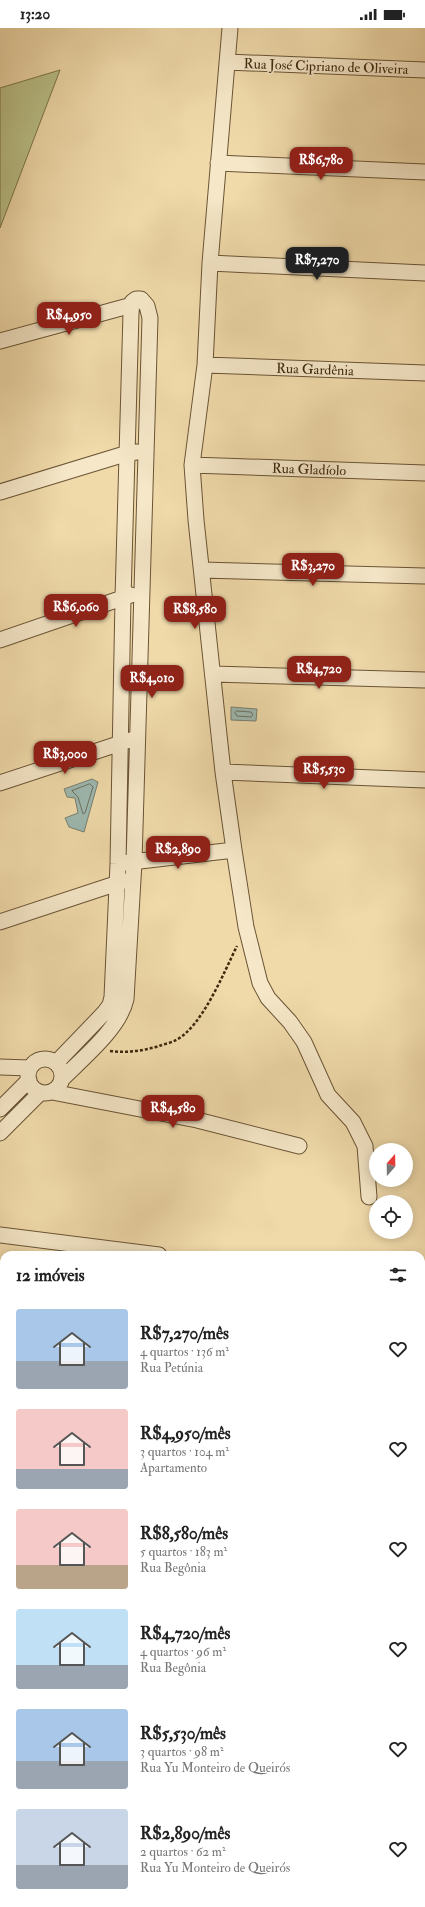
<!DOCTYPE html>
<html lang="pt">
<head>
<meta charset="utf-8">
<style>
  body { margin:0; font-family:"IM FELL Double Pica",serif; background:#f6f6f6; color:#222; height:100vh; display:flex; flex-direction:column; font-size:15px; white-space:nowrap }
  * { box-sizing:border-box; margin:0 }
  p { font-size:13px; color:#767676 }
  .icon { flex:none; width:22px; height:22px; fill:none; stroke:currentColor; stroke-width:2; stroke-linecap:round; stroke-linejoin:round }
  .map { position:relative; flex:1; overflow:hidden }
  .side { position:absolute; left:0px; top:1223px; width:425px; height:656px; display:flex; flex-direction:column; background:#fff; border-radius:12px 12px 0 0; box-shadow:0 2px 10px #0003 }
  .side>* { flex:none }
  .needle { width:26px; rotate:20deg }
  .tools { position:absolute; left:369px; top:1115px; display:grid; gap:8px }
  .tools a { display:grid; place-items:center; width:44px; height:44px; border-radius:50%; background:#fff; box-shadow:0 2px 10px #0003; font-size:20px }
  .price { position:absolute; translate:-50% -34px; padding:0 9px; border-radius:8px; background:#8f2418; color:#fff; font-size:13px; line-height:26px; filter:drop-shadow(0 1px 2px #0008) }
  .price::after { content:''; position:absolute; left:50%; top:24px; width:12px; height:9px; margin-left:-6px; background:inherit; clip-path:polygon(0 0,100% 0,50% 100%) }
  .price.active { background:#222; color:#fff }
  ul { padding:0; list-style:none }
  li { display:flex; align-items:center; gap:12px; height:100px; padding:0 16px }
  li span { display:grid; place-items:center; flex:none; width:112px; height:80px; border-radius:4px; color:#555 }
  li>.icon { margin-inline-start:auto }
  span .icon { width:48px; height:48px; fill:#fffc; stroke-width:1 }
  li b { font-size:17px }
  h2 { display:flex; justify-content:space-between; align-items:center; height:48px; padding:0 16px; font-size:17px }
  .status { display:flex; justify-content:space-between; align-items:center; height:28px; padding:0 20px; background:#fff; direction:ltr }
  .status svg { height:11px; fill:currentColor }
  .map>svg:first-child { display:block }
</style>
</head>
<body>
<div class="status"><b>13:20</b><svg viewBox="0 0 49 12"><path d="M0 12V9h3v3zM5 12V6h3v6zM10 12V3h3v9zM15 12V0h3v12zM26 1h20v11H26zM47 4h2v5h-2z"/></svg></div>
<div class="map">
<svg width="425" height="1879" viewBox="0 0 425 1879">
  <rect width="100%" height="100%" fill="#f0daaa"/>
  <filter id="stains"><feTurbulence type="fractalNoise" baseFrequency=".005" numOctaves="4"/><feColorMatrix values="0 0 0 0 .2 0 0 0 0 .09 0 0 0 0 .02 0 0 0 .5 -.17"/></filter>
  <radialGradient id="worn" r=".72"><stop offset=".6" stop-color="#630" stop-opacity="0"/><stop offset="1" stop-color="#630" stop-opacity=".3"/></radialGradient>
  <path fill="#bac088" stroke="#7c744b" d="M60,42L0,200V60Z
    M0,1663L4,1664V1875H421V1743L425,1744V1879H0Z"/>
  <path fill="#9db9b1" stroke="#777f70" d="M231,679L257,681L256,693L231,692Z
    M92,751L98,754L84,804L69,799L65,790L78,785L75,770L67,769L64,761Z"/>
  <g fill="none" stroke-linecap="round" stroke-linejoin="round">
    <path stroke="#6d7060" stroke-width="1" d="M237,683L251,684L253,687L251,689L237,688L235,685Z
      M90,756L93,759L85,785L83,786L78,769L72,763Z"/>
    <g stroke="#6a5435" stroke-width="17">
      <path id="minor" d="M230,0L210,235L205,337L192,437L196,492L223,744L234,822L246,899L260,955L268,970L290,994L304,1014L328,1067L353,1094L365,1118L369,1169
        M227,34L425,42
        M218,135L425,144
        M210,235L425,245
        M0,313L132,277
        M205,337L425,345
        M192,437L425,445
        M0,464L128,425L137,424
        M202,542L425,548
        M0,612L131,567
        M213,646L425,652
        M223,744L425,752
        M0,755L130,712
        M123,835L234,822
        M0,894L124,853
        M28 1048a17 17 0 1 1 34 0a17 17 0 1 1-34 0Z
        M56,1035L104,985L110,977L112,969L118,836L123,570L131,285L132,274L136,271H141L147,278L150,290L134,834L126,971C120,1000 83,1030 62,1051
        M0,1039L30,1040
        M52,1064L197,1092L299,1118
        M0,1081L29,1052
        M0,1105L40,1065
        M0,1207L159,1227
        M0,1344L4,1345
        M421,1857L425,1841
        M415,1879L416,1875"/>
    </g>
    <path stroke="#3d280e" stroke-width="2.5" stroke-dasharray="3 2" stroke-linecap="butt" d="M110,1023C127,1025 143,1023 159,1018C164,1016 171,1015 176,1012C202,999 224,944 237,918"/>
    <use href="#minor" stroke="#f5e7c8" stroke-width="15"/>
  </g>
  <g text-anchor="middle" stroke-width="3" stroke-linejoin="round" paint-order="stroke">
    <g font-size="14" fill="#3d280e" stroke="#f5e7c8">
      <text transform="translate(326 38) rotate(2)" y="5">Rua José Cipriano de Oliveira</text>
      <text transform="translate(315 341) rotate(2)" y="5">Rua Gardênia</text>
      <text transform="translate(309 441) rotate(2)" y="5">Rua Gladíolo</text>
    </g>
  </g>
  <rect width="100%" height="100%" filter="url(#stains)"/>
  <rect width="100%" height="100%" fill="url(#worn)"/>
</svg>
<div class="tools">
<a><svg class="needle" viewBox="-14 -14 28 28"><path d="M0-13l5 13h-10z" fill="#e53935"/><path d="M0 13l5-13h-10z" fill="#767676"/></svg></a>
<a><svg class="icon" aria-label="locate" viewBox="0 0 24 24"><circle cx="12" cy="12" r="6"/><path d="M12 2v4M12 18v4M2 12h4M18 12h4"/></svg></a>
</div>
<b class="price" style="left:321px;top:153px">R$6,780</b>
<b class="price active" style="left:317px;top:253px">R$7,270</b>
<b class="price" style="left:69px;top:308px">R$4,950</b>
<b class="price" style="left:313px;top:559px">R$3,270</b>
<b class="price" style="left:76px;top:600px">R$6,060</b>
<b class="price" style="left:195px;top:602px">R$8,580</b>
<b class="price" style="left:319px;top:662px">R$4,720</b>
<b class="price" style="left:152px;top:671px">R$4,010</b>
<b class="price" style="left:65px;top:747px">R$3,000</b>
<b class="price" style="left:324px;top:762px">R$5,530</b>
<b class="price" style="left:178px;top:842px">R$2,890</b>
<b class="price" style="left:173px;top:1101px">R$4,580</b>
<section class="side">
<h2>12 imóveis<svg class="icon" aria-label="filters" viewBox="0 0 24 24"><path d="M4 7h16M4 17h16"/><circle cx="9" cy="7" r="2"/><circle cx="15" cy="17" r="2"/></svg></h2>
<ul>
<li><span style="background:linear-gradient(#a9c7e8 65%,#9aa5b1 0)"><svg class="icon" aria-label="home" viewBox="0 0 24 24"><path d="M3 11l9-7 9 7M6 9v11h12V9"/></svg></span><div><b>R$7,270/mês</b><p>4 quartos · 136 m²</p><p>Rua Petúnia</p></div><svg class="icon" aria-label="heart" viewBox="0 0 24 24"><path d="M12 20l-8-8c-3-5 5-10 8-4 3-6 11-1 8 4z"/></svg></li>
<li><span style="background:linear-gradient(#f6c9c9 75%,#9aa5b1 0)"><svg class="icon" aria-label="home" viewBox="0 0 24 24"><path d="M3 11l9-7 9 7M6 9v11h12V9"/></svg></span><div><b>R$4,950/mês</b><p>3 quartos · 104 m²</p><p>Apartamento</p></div><svg class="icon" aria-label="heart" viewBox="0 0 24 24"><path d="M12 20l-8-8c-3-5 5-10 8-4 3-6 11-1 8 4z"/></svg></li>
<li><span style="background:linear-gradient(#f6c9c9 70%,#b9a48a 0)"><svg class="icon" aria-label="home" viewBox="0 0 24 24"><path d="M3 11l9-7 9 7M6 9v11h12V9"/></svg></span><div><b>R$8,580/mês</b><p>5 quartos · 183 m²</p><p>Rua Begônia</p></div><svg class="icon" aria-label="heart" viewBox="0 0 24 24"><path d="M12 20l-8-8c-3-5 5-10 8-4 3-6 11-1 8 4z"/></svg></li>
<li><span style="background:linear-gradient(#bfe0f5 70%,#9aa5b1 0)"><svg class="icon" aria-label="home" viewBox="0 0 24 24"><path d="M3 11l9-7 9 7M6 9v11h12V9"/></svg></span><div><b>R$4,720/mês</b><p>4 quartos · 96 m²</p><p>Rua Begônia</p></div><svg class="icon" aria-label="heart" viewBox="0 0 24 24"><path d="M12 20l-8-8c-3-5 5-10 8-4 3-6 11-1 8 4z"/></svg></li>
<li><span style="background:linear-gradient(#a9c7e8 65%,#9aa5b1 0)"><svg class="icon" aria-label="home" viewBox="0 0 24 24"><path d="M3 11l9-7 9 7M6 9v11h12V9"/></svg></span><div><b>R$5,530/mês</b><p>3 quartos · 98 m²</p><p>Rua Yu Monteiro de Queirós</p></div><svg class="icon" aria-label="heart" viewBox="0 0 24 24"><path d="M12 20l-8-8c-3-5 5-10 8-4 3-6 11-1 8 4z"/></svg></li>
<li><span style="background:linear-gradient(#c9d6e8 70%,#9aa5b1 0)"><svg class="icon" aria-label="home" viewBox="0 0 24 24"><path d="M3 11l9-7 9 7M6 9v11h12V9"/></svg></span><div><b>R$2,890/mês</b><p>2 quartos · 62 m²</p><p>Rua Yu Monteiro de Queirós</p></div><svg class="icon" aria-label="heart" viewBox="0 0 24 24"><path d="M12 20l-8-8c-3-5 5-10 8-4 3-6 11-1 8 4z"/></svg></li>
</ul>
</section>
</div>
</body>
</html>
